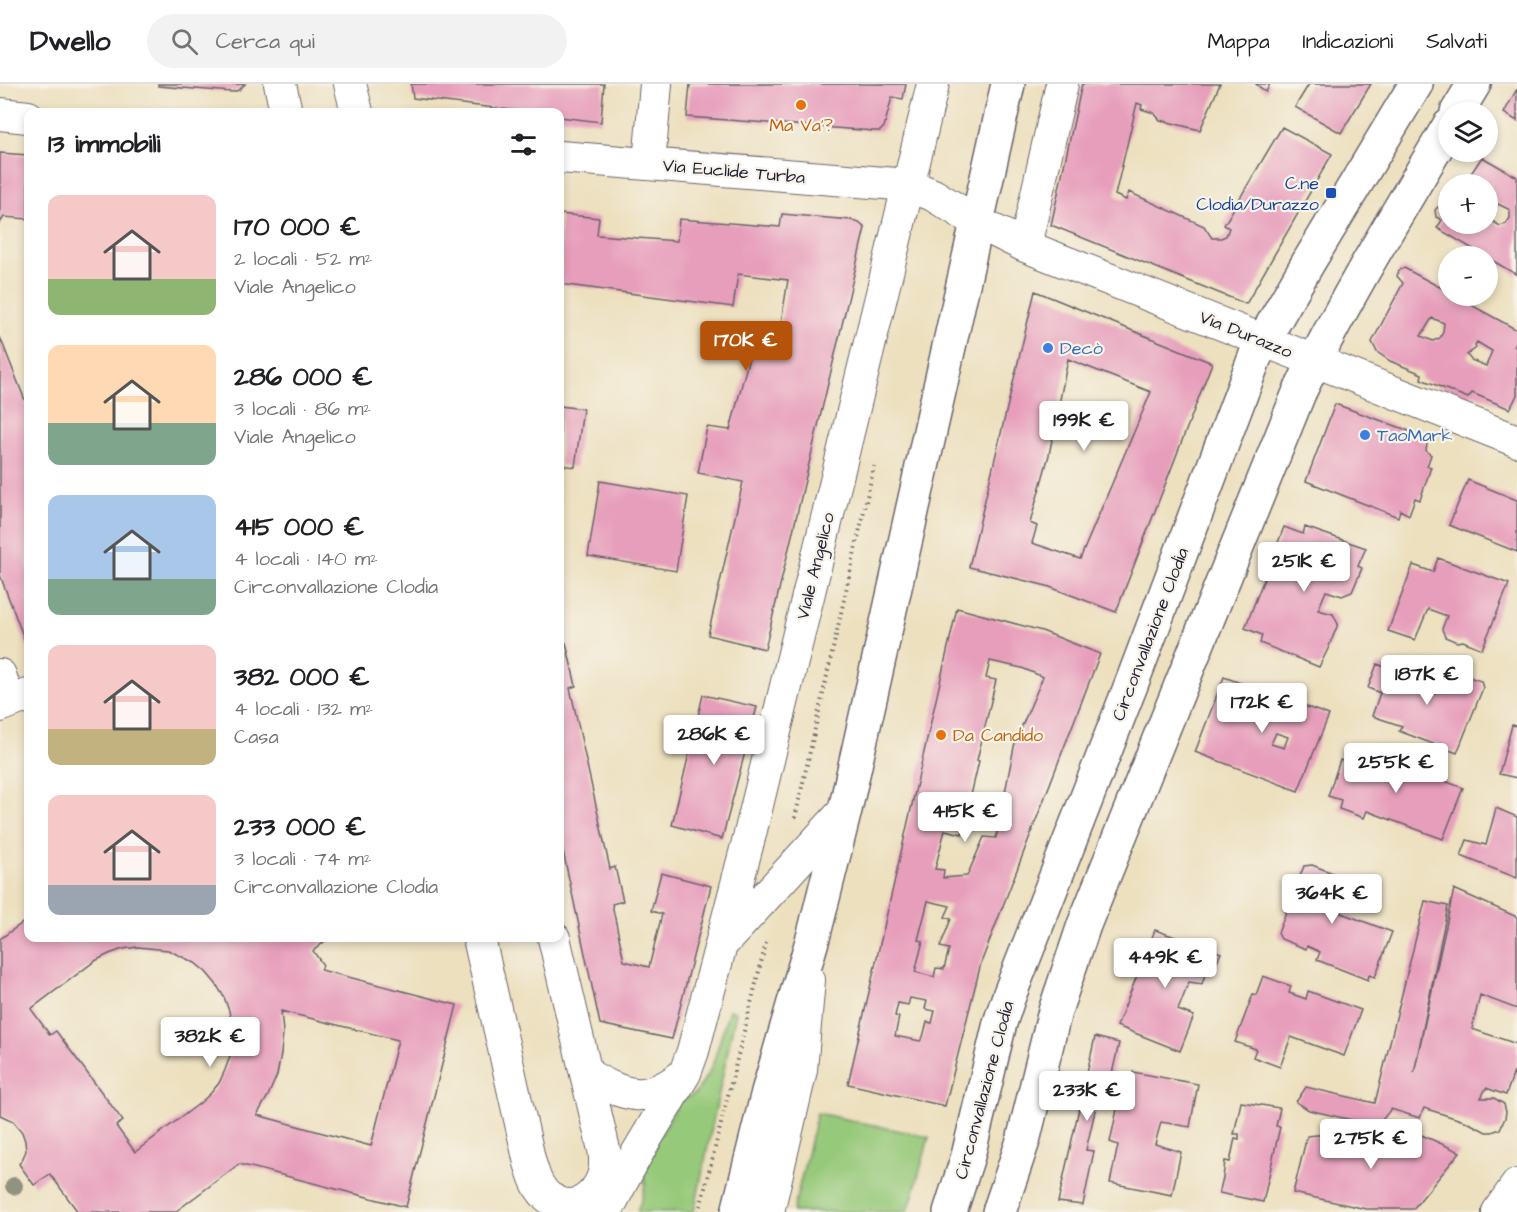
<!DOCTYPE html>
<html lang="it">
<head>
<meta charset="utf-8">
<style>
  body { margin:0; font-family:"Architects Daughter",sans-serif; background:#f2f2f2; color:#202124; height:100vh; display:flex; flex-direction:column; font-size:22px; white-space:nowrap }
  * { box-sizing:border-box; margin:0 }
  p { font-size:20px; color:#757577 }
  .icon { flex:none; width:33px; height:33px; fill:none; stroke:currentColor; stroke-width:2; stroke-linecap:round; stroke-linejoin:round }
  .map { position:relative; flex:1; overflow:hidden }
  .sheet { position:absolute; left:24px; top:24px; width:540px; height:834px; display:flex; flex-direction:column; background:#fff; border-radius:12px; box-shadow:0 3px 9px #0003 }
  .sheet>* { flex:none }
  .fabs { position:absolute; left:1438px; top:18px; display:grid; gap:12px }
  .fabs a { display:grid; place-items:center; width:60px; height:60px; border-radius:50%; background:#fff; box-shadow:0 3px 9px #0003; font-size:30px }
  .price { position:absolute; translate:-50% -51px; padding:0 14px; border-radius:6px; background:#fff; color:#222; font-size:20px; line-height:39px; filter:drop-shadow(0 2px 3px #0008) }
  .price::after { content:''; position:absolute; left:50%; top:36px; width:18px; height:14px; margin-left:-9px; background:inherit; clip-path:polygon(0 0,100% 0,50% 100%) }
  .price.on { background:#b45309; color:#fff }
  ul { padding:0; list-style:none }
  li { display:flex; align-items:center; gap:18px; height:150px; padding:0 24px }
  li span { display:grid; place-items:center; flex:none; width:168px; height:120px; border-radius:12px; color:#555 }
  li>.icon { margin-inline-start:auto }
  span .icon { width:72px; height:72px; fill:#fffc; stroke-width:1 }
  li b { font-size:26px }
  h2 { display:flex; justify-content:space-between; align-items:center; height:72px; padding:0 24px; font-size:26px }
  header { display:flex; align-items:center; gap:36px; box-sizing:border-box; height:84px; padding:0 30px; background:#fff; border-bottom:2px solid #e0e0e0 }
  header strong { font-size:28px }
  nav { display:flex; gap:33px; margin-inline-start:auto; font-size:21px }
  .search { width:420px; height:54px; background:#f2f2f2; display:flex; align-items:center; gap:15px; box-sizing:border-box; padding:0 21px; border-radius:33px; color:#757577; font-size:22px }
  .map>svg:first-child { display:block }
</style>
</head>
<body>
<header>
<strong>Dwello</strong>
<div class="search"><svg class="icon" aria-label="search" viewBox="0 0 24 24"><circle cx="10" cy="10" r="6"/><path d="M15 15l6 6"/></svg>Cerca qui</div>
<nav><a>Mappa</a><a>Indicazioni</a><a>Salvati</a></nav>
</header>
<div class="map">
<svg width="1517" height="1128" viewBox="0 0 1517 1128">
  <rect width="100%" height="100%" fill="#f7f3e8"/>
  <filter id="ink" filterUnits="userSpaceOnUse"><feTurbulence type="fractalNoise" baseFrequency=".0167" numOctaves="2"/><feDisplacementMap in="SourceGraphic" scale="12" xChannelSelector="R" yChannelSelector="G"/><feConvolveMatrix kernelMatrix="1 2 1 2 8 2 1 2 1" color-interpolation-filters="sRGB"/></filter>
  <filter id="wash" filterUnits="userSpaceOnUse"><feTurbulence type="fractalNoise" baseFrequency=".008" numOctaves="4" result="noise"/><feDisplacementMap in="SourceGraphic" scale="24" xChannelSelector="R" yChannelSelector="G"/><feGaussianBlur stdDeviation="1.35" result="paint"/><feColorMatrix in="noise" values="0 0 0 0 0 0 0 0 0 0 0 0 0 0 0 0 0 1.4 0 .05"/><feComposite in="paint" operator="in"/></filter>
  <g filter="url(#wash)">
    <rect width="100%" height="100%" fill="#ede0bf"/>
    <path fill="#96c979" stroke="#5c765a" stroke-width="1.5" d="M729,926L736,928L694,1128H639L637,1126L642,1115L645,1100L643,1082L679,1018L696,1009L712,983Z
      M817,1029L929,1053L912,1115L907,1128H793Z"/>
    <g id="blocks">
      <path fill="#e79ebb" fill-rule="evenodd" d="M158,0H245L239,6L232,8L158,2Z
        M411,0H604L601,38L560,33V28H528L413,14Z
        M690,0H906L903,15L892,13L884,43L880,47H874L687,33Z
        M1082,0H1220L1200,46L1160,36L1154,29L1141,25L1142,21L1137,19L1115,111L1126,116L1129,108L1204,142L1212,154H1221L1226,152L1229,144L1224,141L1282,43L1332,70L1246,220L1051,141Z
        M1256,0H1270L1266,8Z
        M1309,0H1371L1341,49L1295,23Z
        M1517,5V37L1504,29Z
        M0,69L28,71V135L4,133L0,139Z
        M1482,73L1517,93V191L1488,174V172H1485L1437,144L1442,136L1436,133L1435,126L1439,122L1449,125V140H1488V100H1464ZM1498,120L1510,126V134L1506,140L1500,142L1489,135Z
        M560,130L599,134L597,151L677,157L679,135L780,143L782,130L851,136L859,139L865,144L765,565L708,551L743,398L698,389L707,343L730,346L751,266L776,269L788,196L738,190L733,223L560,200Z
        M1404,184L1449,208V212H1455L1517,246V257L1514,262L1517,264V311L1510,325L1472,309L1468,314L1421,295L1422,290L1390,277L1377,268L1372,258L1403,199L1397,192L1399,186ZM1432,234L1444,239L1443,248L1440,254L1433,257L1421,252ZM1477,258L1492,267L1486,282L1471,276L1467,271L1476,264L1475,261Z
        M1035,207L1212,279L1116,528L1047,502L969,483ZM1068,275L1151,308L1080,475L1032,459L1037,442L1030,439L1049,371Z
        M0,253L28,324V565L0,491Z
        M1335,320L1407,346L1427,359L1426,367L1431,371L1427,382L1431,383L1420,416L1415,414L1409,431L1400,426L1398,433L1306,397Z
        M560,322L583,325L575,383L560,381Z
        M1468,396L1517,416V468L1449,441Z
        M600,397L688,412L676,487L588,472Z
        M1284,443L1303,450L1305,443L1366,464L1358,482L1362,484L1352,508L1342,512L1326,507L1318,526L1333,530L1338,540L1328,565L1319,583L1260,559L1262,551L1245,544Z
        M1438,474L1509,500L1482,565L1463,557L1457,558L1445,553L1442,545L1447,532L1428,525L1415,556L1388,547L1413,481L1433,488Z
        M957,524L1042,547L1100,570L981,879L945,1022L848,1000ZM990,577L1022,584L1043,593L1015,658L996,754L984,753L967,792L943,794L944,786L935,785L945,746L962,750L979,677L977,676L996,596L986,594ZM928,817L950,822L945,833L951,835L940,863L949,865L944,885L936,884L934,893L915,888L923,857L918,856ZM910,914L927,917L925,925L935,927L932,939L927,938L923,953L920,957L895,952L899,933L895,932L898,919L908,921Z
        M566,559L576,602L570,604L610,785L615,783L623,817L612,820L624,877L649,883L662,830L651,827L661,789L711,802L672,955L600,940L560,753V561Z
        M1377,580L1424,598L1420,606L1435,610L1441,590L1448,586L1481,597L1483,604L1457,669L1399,647L1402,642L1372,632L1380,609L1368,604Z
        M1224,593L1329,631L1298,707L1195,668ZM1276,649L1288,653L1284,664L1271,660Z
        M703,611L757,623L722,755L672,741Z
        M1512,641L1517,642V694L1499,690Z
        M1362,669H1371L1463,704L1443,755L1367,727L1364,734L1339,725L1341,716L1328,712L1340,676L1358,682Z
        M1496,724L1517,733V794L1461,772L1467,756L1486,761Z
        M1312,781L1353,797L1341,829L1392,848L1375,893L1369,891L1368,896L1317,876L1320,868L1307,862L1306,865L1281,855L1278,849L1304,782Z
        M1454,805L1517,833V925L1480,911L1472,945L1517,960V995H1515L1514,988L1506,1011L1486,1004L1481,1014H1494L1504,1020L1506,1028L1505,1034L1500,1045L1492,1048H1486L1467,1038L1424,1024L1420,1034L1391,1025L1377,1042L1309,1026L1296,1018L1306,1003L1375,1019L1425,817L1448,822L1414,989Z
        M28,835V854H320L324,858L313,867L323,881L321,886L457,921L406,1123L239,1080L175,1128H78L50,1090L34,1101L19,1080L22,1076L26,1067L25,1057L22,1048L13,1037L0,1031V855ZM138,863L168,866L195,879L206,888L216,900L224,913L229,927L232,942V957L230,972L225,986L219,999L210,1010L200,1019L135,1068L116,1042L123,1037L56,947L50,951L31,925L95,877L109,870L123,865ZM281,927L398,956L371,1062L257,1031L268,1012L277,991L281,970L283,948Z
        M1155,846L1221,869L1217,877L1210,876L1202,900L1189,898L1178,926L1194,932L1180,967L1117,942Z
        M1263,892L1291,902L1289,909L1306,915L1308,907L1361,926L1344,972L1291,953L1280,983L1253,973L1256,965L1235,958L1253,910L1256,911Z
        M1095,953L1119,959L1109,1003L1101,1001L1086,1066L1094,1067L1083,1121L1058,1118Z
        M1133,988L1198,1000L1190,1043L1161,1038L1155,1060L1181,1068L1172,1111L1110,1099L1118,1061L1110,1058L1119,1016L1129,1020Z
        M1241,1018L1280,1024L1276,1042L1280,1043L1263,1118L1219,1109L1223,1094L1225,1077L1230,1078L1235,1054L1239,1055V1050H1234Z
        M1349,1048L1403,1062L1417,1049L1460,1068L1413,1125H1366L1293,1109L1307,1052Z"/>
    </g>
  </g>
  <g filter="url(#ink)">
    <use href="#blocks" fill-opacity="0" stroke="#696469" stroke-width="1.5"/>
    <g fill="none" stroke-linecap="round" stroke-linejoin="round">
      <g stroke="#696469" stroke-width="34">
        <path id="minor" d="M280,0L286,28
          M350,0L357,28
          M0,30L28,33
          M560,73L909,101L933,111L977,138L1025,162L1517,357
          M649,79L656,0
          M1025,162L1062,0
          M0,591L9,618
          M0,622L28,611
          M479,854L530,1079C533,1087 535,1098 541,1105C545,1112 552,1116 559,1119C582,1128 602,1105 605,1084C605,1079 605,1074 605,1070L554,854
          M722,860L845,726
          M586,990C625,1012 645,1021 683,991
          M606,1128L635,1073L685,989L693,967L750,750L933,0
          M768,1128L801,986L809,896
          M1498,1128L1517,1101"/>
      </g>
      <g stroke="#696469" stroke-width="36">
        <path id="tertiary" d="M738,1128L768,1008L814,850L845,726L1008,0"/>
      </g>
      <g stroke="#696469" stroke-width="36">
        <path id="primary" d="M1457,28L1474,0
          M950,1128L968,1072L1000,939L1009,912L1131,601L1255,273L1263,257L1308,179L1416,0
          M999,1128L1023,1057L1055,927L1084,841L1299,309C1343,217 1397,130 1449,42"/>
      </g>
      <path stroke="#696469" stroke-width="4" stroke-dasharray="1.5 4.5" stroke-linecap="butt" d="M795,734L874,382
        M699,1128L766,859"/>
      <use href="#minor" stroke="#fff" stroke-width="32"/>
      <use href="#tertiary" stroke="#fff" stroke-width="33"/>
      <use href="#primary" stroke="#fff" stroke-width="33"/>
    </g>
    <circle fill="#919381" cx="14" cy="1102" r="9"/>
  </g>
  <g fill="#e8710a" stroke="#f7f3e8" stroke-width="2">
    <circle cx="801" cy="21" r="6"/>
    <circle cx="941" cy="651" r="6"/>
  </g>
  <rect fill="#1a4fb4" stroke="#f7f3e8" stroke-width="2" x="1325" y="103" width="12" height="12" rx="3"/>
  <g fill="#3f7fe0" stroke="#f7f3e8" stroke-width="2">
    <circle cx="1048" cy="264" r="6"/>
    <circle cx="1365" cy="351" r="6"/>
  </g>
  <g text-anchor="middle" stroke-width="4.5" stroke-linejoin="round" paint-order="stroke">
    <g font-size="18" fill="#c56008" stroke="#f7f3e8">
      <text x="801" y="47">Ma Va'?</text>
      <text x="953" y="657" text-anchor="start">Da Candido</text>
    </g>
    <g font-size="18" fill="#22223b" stroke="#f7f3e8">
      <text transform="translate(734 87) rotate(5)" y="6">Via Euclide Turba</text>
      <text transform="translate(1246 250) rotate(22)" y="6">Via Durazzo</text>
      <text transform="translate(815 482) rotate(-76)" y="6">Viale Angelico</text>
      <text transform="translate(1150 550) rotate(-69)" y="6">Circonvallazione Clodia</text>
      <text transform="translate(984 1006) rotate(-75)" y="6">Circonvallazione Clodia</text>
    </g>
    <g font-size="18" fill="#164399" stroke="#f7f3e8" text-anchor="end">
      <text x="1319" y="105">C.ne<tspan x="1319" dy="21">Clodia/Durazzo</tspan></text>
    </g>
    <g font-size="18" fill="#366cbe" stroke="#f7f3e8" text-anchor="start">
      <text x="1060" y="270">Decò</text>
      <text x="1377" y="357">TaoMark</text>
    </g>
  </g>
</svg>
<div class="fabs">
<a><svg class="icon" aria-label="layers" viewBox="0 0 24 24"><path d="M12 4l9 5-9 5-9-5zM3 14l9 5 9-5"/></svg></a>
<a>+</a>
<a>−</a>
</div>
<b class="price on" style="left:746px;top:288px">170K €</b>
<b class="price" style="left:1084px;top:368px">199K €</b>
<b class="price" style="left:1304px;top:509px">251K €</b>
<b class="price" style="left:1427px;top:622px">187K €</b>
<b class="price" style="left:1262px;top:650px">172K €</b>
<b class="price" style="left:714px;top:682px">286K €</b>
<b class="price" style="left:1396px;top:710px">255K €</b>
<b class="price" style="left:965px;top:759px">415K €</b>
<b class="price" style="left:1332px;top:841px">364K €</b>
<b class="price" style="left:1165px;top:905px">449K €</b>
<b class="price" style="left:210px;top:984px">382K €</b>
<b class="price" style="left:1087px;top:1038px">233K €</b>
<b class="price" style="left:1371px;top:1086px">275K €</b>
<section class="sheet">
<h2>13 immobili<svg class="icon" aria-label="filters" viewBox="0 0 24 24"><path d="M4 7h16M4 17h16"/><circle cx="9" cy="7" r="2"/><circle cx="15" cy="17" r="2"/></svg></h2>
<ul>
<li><span style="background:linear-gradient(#f6c9c9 70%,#8fb573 0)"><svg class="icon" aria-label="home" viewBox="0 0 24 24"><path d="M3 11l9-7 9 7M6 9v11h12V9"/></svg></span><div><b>170 000 €</b><p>2 locali · 52 m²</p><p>Viale Angelico</p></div></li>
<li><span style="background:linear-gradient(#ffd9b3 65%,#7fa58c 0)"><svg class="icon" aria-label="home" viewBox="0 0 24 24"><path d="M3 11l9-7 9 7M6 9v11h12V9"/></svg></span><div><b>286 000 €</b><p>3 locali · 86 m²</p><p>Viale Angelico</p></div></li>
<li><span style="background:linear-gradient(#a9c7e8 70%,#7fa58c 0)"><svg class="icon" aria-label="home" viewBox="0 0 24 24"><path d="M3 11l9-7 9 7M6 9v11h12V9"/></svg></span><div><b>415 000 €</b><p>4 locali · 140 m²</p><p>Circonvallazione Clodia</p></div></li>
<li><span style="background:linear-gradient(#f6c9c9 70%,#c2b280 0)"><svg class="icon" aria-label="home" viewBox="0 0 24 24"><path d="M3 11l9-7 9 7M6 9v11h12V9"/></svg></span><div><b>382 000 €</b><p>4 locali · 132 m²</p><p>Casa</p></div></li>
<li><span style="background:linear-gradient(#f6c9c9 75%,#9aa5b1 0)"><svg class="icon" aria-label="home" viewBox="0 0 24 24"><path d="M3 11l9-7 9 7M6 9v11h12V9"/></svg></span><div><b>233 000 €</b><p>3 locali · 74 m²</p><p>Circonvallazione Clodia</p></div></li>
</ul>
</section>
</div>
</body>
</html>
